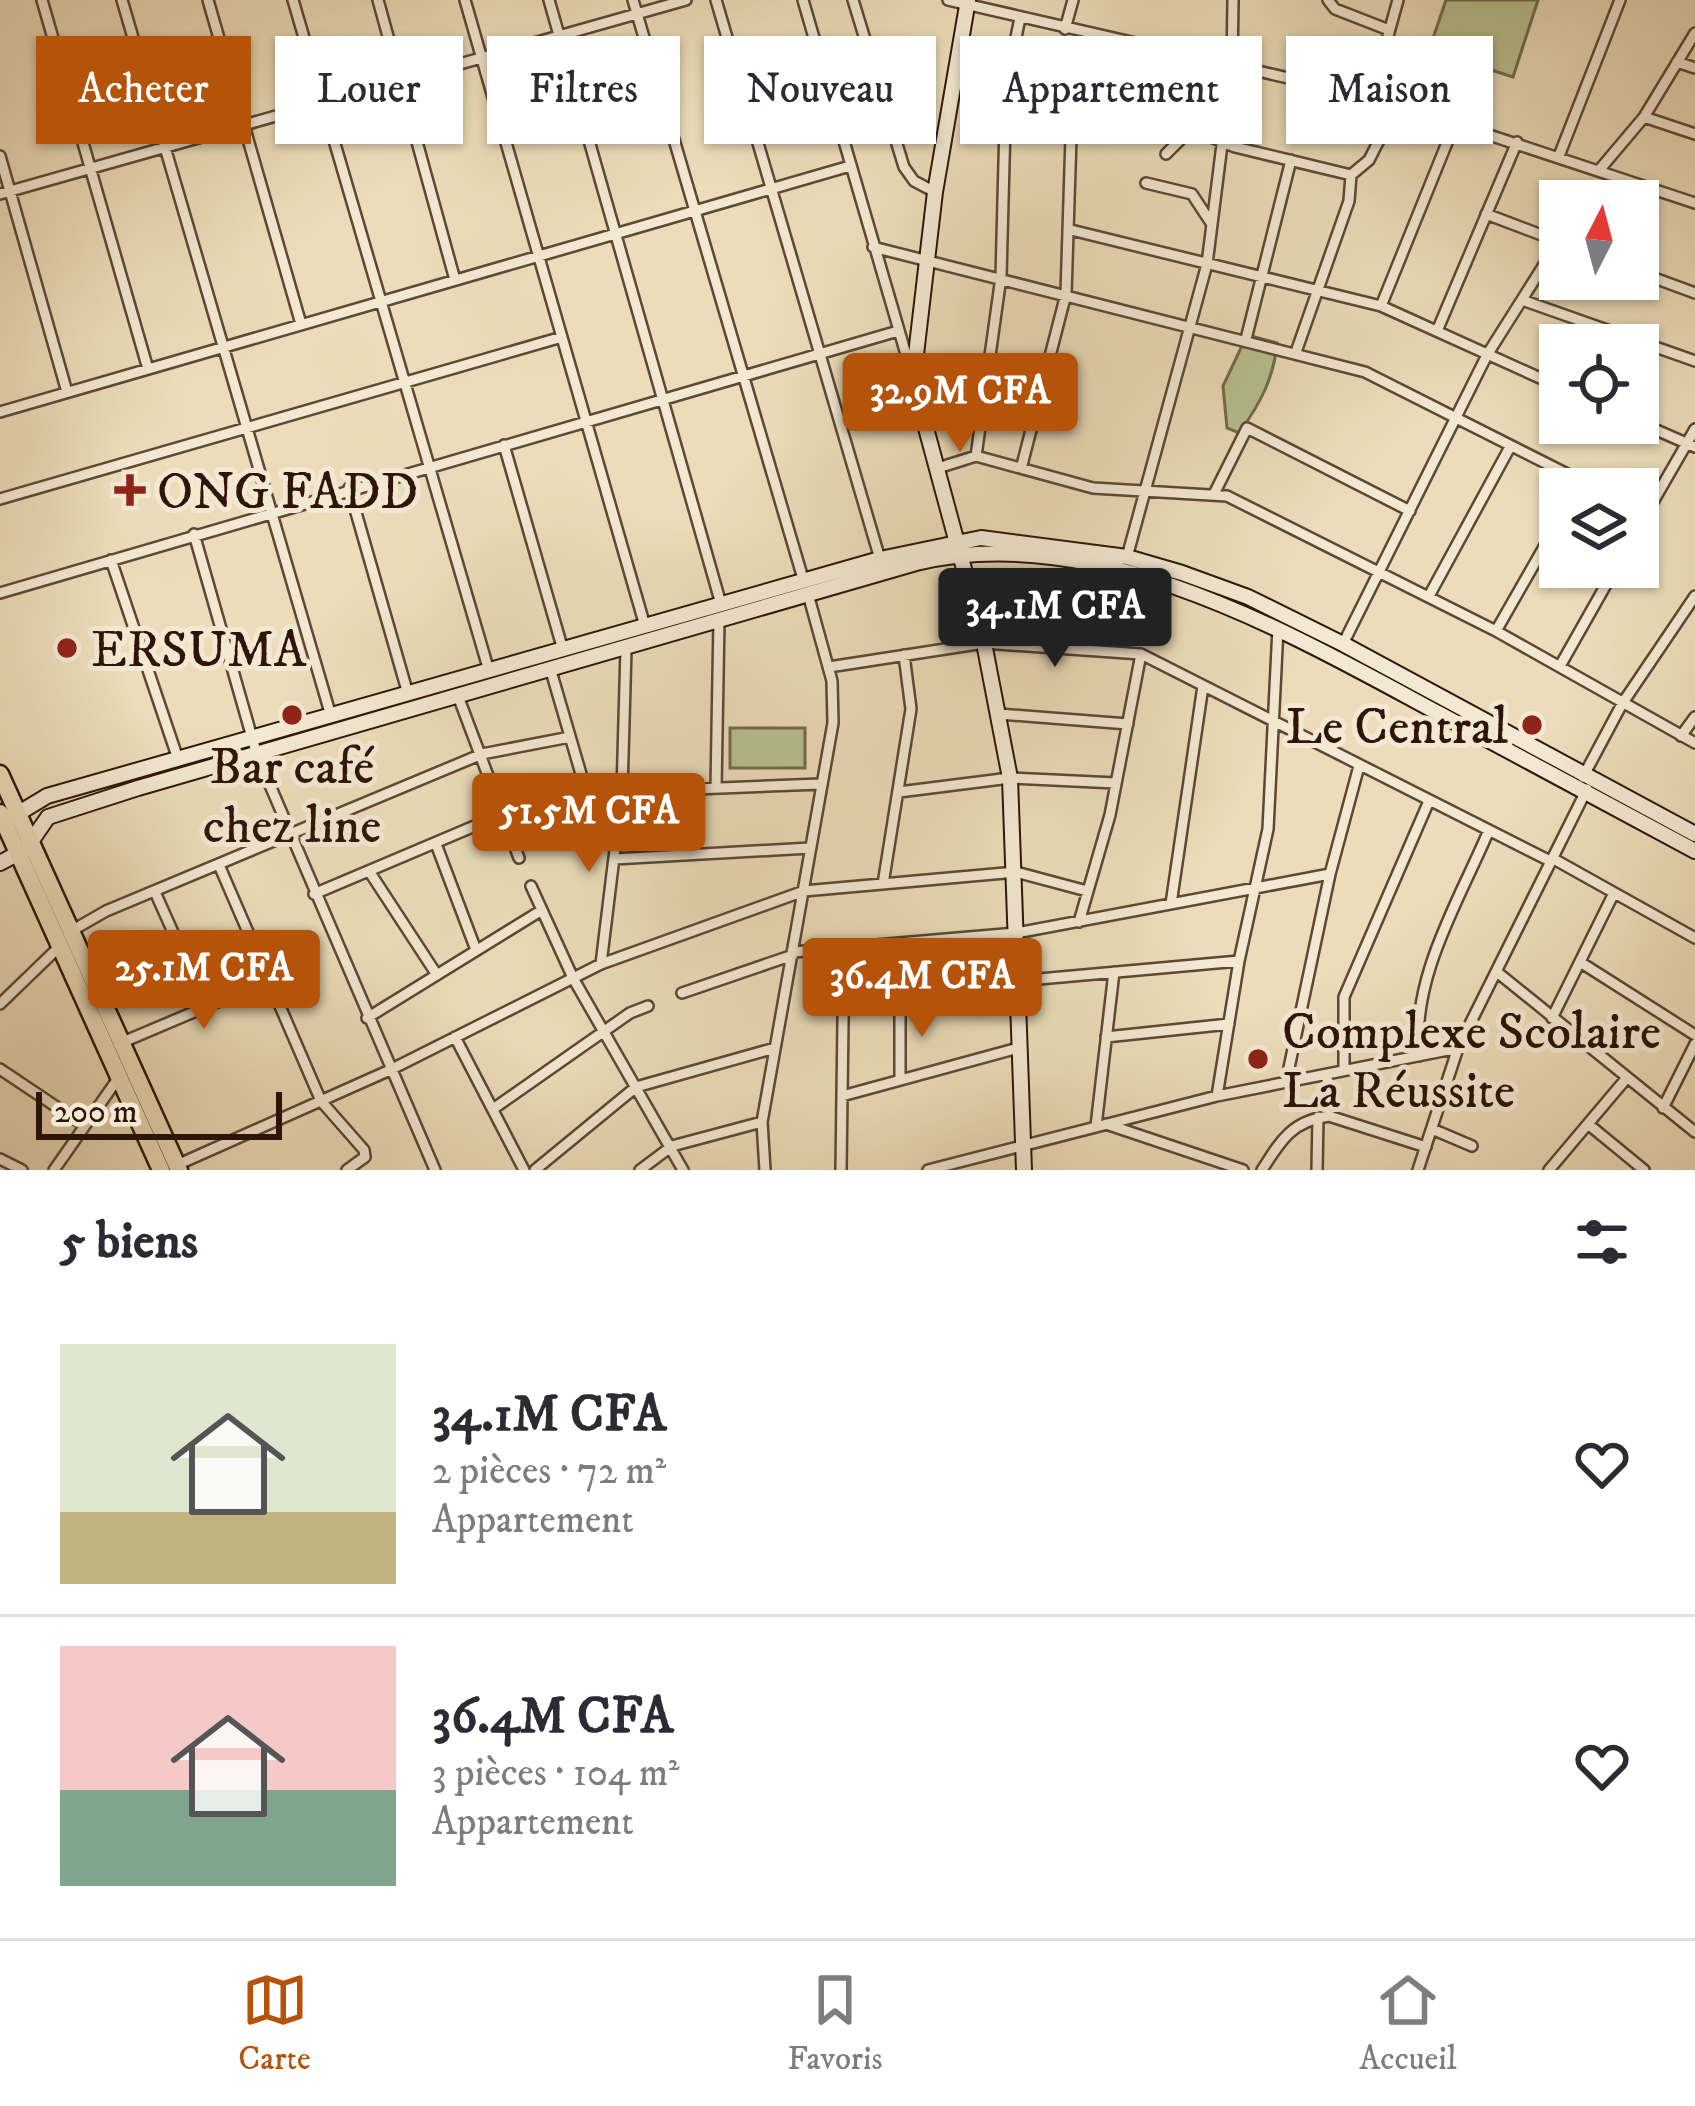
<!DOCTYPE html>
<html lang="fr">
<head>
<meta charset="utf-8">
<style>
  body { margin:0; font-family:"IM FELL DW Pica",serif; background:#f2f2f3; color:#2b2b33; height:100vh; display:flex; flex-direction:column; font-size:45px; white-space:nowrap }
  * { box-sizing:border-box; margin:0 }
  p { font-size:39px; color:#7c7c81 }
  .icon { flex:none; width:66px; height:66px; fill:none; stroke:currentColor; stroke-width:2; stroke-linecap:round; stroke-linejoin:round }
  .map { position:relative; height:1170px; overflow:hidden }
  .details { display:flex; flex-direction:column; background:#fff; flex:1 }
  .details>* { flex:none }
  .hud { position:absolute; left:36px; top:36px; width:1623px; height:108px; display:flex; gap:24px }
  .needle { width:78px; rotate:6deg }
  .fabs { position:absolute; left:1539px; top:180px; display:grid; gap:24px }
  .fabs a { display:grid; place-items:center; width:120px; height:120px; border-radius:0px; background:#fff; box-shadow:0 3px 9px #0004; font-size:60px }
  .scale { position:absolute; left:36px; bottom:30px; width:246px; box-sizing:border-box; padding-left:12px; border:6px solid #2d1509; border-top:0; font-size:33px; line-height:42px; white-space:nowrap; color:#2d1509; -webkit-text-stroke:9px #f3e8d2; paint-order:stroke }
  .price { position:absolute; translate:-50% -102px; padding:0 27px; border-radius:12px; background:#b45309; color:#fff; font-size:39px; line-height:78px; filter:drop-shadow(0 3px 6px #0008) }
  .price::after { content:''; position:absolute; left:50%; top:72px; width:36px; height:27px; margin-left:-18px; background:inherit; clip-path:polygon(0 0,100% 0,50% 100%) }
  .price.active { background:#222; color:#fff }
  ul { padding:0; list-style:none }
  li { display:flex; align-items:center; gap:36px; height:300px; padding:0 60px }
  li+li { border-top:3px solid #e1e1e2 }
  li span { display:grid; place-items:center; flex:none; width:336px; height:240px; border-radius:0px; color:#555 }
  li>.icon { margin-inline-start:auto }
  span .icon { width:144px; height:144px; fill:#fffc; stroke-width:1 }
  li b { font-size:51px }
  h2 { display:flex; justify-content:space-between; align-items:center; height:144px; padding:0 60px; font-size:51px }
  .pill { padding:0 42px; border-radius:0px; background:#fff; box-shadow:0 3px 9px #0004; font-size:42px; line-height:108px }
  .pill.active { background:#b45309; color:#fff }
  .menu { display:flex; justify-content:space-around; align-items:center; height:168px; border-top:3px solid #e1e1e2; background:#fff; font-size:33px; color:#7c7c81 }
  .menu a { display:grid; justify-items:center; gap:6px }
  .menu .active { color:#b45309 }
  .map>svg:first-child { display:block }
</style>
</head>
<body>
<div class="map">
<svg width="1695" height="1170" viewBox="0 0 1695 1170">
  <rect width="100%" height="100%" fill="#ecdcb9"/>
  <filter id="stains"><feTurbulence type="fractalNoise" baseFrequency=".00167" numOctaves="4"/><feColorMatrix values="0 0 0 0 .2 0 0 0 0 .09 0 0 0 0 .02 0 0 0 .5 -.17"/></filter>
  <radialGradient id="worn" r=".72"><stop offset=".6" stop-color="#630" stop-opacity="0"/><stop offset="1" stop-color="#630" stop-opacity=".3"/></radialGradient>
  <path fill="#b8c08f" stroke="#726a4c" stroke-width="3" d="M1446,0H1538L1513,77L1429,50Z
    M1247,335L1277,343C1274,378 1260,404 1239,433L1227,428L1223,386Z
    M730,728H805V768H730Z"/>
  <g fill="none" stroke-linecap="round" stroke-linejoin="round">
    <g stroke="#5d4735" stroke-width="14">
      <path id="street" d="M42,0L148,369
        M122,0L331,716
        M208,0L301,324
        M293,0L489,671
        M378,0L455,280
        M465,0L645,626
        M549,0L721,604
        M633,0L804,582
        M716,0L880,559
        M803,0L912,375
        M853,0L904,167L914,181L935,192
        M948,0L1380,99L1695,203
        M1328,0L1335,9L1389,30
        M1065,29L1073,0
        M1677,62L1695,68
        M1371,97L1398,0
        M1644,117L1695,134
        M1175,125L1223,123
        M1187,127L1235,147L1351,175
        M1166,154L1191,129
        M0,156L67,392
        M1559,156L1620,0
        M1601,168L1644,117L1695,33
        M1146,183L1192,194L1211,223
        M0,194L686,0
        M1486,214L1560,242
        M1071,230L1381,306L1560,387
        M873,247L1365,372L1597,489
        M1638,272L1695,293
        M1525,301L1695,361
        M1381,306L1455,123
        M1437,331L1517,142
        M1246,339L1291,160
        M1296,352L1349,201L1351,175L1369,160L1397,105
        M0,412L850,166
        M1638,422L1695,447
        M504,445L563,650
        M976,456L1001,277L1006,86L1020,18
        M1022,465L1066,294L1072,106L1088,33
        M938,468L976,456L1093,488L1227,496L1496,631L1695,743
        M349,488L408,694
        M1214,494L1247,428L1410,511
        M0,499L562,337
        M1638,528L1695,429
        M194,534L257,755L435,1170
        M1127,557L1207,264L1232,65L1233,0
        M111,560L178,759
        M0,593L898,331
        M1429,596L1510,447
        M1496,631L1560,519
        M1343,644L1487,355L1559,241
        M1560,666L1616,567
        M829,667L984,643L1141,654L1550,861
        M551,671L588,798
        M458,696L519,858
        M999,714L1128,724
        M1681,736L1695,717
        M1583,777L1622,704L1695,596
        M716,788L719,620
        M899,792L1010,778L1116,783
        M436,844L476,950
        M1552,858L1695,938
        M614,859L810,848
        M219,865L321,1101L364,1150L365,1157L347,1170
        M369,871L437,975
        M883,884L911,709L904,655
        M531,886L573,978L683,1170
        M155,892L206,1006
        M314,894L503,814L622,792L820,784
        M1171,904L1203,686
        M1079,922L1110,815L1141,654
        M73,930L106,911L482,754L570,737
        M794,952L1016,933L1330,874
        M1580,962L1695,1035
        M601,964L622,792L626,649
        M1497,972L1695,1132
        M1017,981L1239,961
        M682,993L793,955
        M900,1000V1080
        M0,1004L59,947
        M367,1018L542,910
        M1552,1018L1614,893
        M455,1037L524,1170
        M1106,1037L1229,1024
        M123,1042L267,981
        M1419,1056C1411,977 1459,901 1489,830
        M0,1069L82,1124
        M1344,1070V997L1429,801
        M1327,1074L1329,1116
        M1286,1082L1330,874L1359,766
        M842,1096L1018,1048
        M1217,1096L1239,961L1268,829L1278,628
        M1663,1108L1695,1044
        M493,1109L630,1013L648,1006
        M1106,1124L1243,1170
        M1588,1124L1644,1170
        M1096,1126L1114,972
        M1432,1129L1472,1146
        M0,1159L22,1170
        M177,1165L390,1070L601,964L804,891L1016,872L1087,891
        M54,1170L119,1077
        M535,1170L636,1087L775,1048
        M640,1170L672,1146L762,1122
        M765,1170L762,1122L833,723L832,681L808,594
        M841,1170L844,947
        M928,1170L1217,1096L1458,1048
        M1262,1170C1281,1140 1292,1121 1329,1116L1426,1147
        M1317,1170L1318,1117
        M1418,1170L1458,1048L1587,789
        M1549,1170L1625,1080"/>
    </g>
    <g stroke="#2d1509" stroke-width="18">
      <path id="secondary" d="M968,0L935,192L913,380L984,643L1010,778L1024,1170
        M14,816L47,796L880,559L981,538L1127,557L1182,573L1248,597L1343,644L1695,834
        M0,863L26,849L48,817L138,788L916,563C1095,520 1286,631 1438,713C1524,759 1610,805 1695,851"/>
    </g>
    <g stroke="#2d1509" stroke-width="21">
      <path id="highway" d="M0,774L179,1170
        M0,813L161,1170"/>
    </g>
    <use href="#street" stroke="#f3e8d2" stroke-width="9"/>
    <use href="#secondary" stroke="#f3e8d2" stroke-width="14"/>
    <use href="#highway" stroke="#ecdcb9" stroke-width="16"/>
  </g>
  <g fill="#8f2418" stroke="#f3e8d2" stroke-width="4.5">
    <path d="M124 472h12v12h12v12h-12v12h-12v-12h-12v-12h12z"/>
    <circle cx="67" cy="648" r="12"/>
    <circle cx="292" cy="715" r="12"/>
    <circle cx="1532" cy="725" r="12"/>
    <circle cx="1258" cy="1059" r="12"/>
  </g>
  <g text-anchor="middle" stroke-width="10" stroke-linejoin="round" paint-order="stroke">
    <g font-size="51" fill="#2d1509" stroke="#f3e8d2" text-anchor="start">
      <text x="157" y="508">ONG FADD</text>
      <text x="91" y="666">ERSUMA</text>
      <text x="1508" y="743" text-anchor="end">Le Central</text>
      <text x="292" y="783" text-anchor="middle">Bar café<tspan x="292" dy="59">chez line</tspan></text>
      <text x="1282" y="1048">Complexe Scolaire<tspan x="1282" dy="59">La Réussite</tspan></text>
    </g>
  </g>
  <rect width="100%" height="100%" filter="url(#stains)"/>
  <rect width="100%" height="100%" fill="url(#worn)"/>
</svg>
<div class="fabs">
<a><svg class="needle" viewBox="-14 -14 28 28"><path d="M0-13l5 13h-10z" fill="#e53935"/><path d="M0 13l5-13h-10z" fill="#7c7c81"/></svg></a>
<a><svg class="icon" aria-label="locate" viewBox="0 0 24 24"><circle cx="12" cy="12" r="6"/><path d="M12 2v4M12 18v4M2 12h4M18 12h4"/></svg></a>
<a><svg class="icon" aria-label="layers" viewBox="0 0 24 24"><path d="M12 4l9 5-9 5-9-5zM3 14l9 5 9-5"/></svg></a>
</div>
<div class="scale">200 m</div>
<b class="price" style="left:960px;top:455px">32.9M CFA</b>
<b class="price active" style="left:1055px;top:670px">34.1M CFA</b>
<b class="price" style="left:589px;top:875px">51.5M CFA</b>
<b class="price" style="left:204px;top:1032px">25.1M CFA</b>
<b class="price" style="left:922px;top:1040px">36.4M CFA</b>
<div class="hud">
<a class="pill active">Acheter</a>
<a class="pill">Louer</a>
<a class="pill">Filtres</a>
<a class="pill">Nouveau</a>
<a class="pill">Appartement</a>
<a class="pill">Maison</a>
</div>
</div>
<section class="details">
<h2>5 biens<svg class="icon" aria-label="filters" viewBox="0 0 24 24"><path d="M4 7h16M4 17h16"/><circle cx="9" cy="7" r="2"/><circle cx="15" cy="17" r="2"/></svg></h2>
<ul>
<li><span style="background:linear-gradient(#dfe7d0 70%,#c2b280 0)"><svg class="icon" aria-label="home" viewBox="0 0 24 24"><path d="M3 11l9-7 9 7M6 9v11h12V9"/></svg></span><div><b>34.1M CFA</b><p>2 pièces · 72 m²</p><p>Appartement</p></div><svg class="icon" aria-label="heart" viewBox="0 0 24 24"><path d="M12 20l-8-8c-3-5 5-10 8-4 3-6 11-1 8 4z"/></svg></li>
<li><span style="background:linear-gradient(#f6c9c9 60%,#7fa58c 0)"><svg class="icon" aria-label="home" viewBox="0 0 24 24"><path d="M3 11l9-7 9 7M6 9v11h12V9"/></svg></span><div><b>36.4M CFA</b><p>3 pièces · 104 m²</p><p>Appartement</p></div><svg class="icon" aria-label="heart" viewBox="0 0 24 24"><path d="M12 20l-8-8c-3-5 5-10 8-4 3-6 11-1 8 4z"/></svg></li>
</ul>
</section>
<nav class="menu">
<a class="active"><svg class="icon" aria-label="map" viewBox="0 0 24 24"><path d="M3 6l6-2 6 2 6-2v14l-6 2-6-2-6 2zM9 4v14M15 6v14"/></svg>Carte</a>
<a><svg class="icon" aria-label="saved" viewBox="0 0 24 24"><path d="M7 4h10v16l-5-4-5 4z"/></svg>Favoris</a>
<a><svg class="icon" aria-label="home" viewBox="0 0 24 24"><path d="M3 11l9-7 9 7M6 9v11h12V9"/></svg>Accueil</a>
</nav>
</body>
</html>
